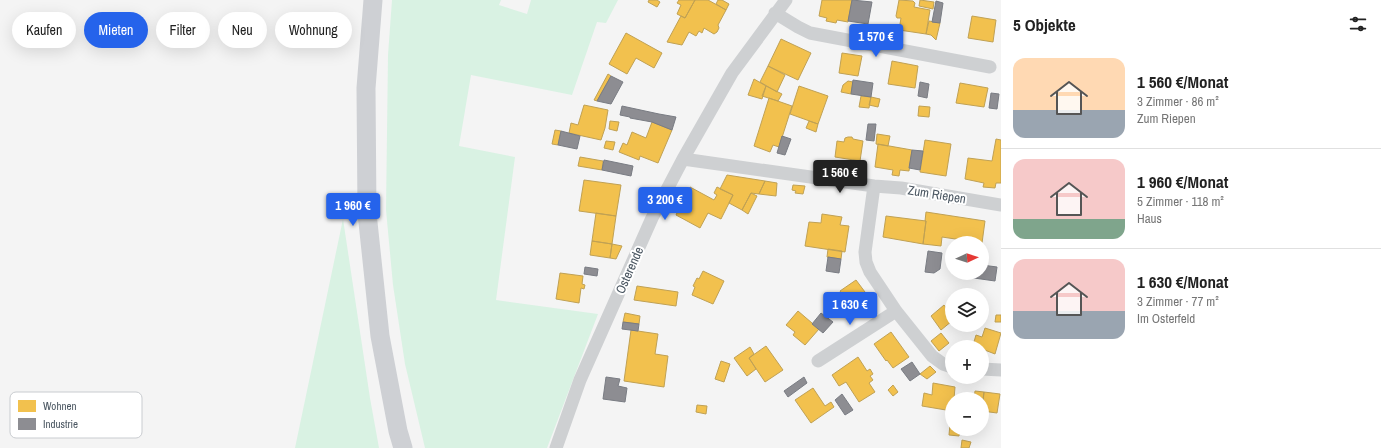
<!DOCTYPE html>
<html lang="de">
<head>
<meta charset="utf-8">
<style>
  body { margin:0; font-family:"Archivo Narrow",sans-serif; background:#f6f6f6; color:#222; height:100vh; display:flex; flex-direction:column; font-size:15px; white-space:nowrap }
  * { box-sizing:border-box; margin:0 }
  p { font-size:13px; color:#767676 }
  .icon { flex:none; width:22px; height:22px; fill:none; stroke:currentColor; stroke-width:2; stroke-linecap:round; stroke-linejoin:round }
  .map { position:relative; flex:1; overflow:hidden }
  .panel { display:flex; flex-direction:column; background:#fff; width:380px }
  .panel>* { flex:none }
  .guide { position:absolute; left:12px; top:12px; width:380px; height:36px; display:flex; gap:8px }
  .needle { width:26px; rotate:86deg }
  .buttons { position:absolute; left:945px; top:236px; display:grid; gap:8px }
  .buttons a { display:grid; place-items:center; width:44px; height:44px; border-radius:50%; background:#fff; box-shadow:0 4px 16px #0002; font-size:20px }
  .price { position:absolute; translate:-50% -34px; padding:0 9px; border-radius:4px; background:#2563eb; color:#fff; font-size:13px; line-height:26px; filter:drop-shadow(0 1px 2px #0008) }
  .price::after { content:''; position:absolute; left:50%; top:24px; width:12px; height:9px; margin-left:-6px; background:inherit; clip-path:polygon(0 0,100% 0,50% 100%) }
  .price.active { background:#222; color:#fff }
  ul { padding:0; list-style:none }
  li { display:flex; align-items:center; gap:12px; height:100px; padding:0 12px }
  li+li { border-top:1px solid #e0e0e0 }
  li span { display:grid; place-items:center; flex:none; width:112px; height:80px; border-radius:12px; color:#555 }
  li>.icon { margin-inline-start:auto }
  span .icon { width:48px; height:48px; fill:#fffc; stroke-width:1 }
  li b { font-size:17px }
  h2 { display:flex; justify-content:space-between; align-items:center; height:48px; padding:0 12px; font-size:17px }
  .pill { padding:0 14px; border-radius:18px; background:#fff; box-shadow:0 4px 16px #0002; font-size:14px; line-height:36px }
  .pill.active { background:#2563eb; color:#fff }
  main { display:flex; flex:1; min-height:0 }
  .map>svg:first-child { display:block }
</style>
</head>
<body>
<main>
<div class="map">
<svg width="1001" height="448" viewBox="0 0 1001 448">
  <rect width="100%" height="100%" fill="#f4f4f4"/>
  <path fill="#d9f2e3" d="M392,0H501L499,5L527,14L531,0H618L606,23L597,22L572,95L471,75L459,146L515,157L496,300L598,314L547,448H425L405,364L393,285L386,210L388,55Z
    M343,219L370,398L379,448H295Z"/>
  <path fill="#f2c14e" stroke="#c0a154" d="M649,0H657L660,2L657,7L648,2Z
    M679,0H695L685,18L677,14L681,5L677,3Z
    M695,0H708L726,10L718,25L719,28L717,32L714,34L704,28L702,33L699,31L696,36L689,32L682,45L667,42L681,16L685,18Z
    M718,0H722L729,4L726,10L716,4Z
    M822,0H852L848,22L837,20L836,23L826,21L827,18L819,16Z
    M899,0L913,1L915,3L914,7L930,10L926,34L899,30L901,18H897L896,16Z
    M920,0L934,2L933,9L919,6Z
    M972,16L996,20L993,42L968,38Z
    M929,21L940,23L936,40L931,35L926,34Z
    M626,33L662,53L654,68L636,58L627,74L609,64Z
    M781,39L811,53L798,80L768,66Z
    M842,53L862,56L858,76L839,73Z
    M892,61L918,66L915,88L888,84Z
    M768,66L785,75L777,92L760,82Z
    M608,74L611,76L597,101L594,100Z
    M754,79L766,86L762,99L748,95Z
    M848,81L853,82L851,94L841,92L843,85Z
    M960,83L988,88L984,107L956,103Z
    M766,86L782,94L778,101L762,96Z
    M799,86L828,96L818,124L790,114Z
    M861,96L871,97L869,108L859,107Z
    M871,97L880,99L878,107L869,105Z
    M769,98L792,106L779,147L773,145L770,152L754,146Z
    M584,105L608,110L605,128L601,140L569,133L571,123L578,125Z
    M919,106L930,107L929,117L918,116Z
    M610,121L619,122L617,131L609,129Z
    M809,121L818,124L816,132L806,128Z
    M652,122L672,130L658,163L640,156L639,160L619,152L623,143L627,145L632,132L646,138Z
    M555,130L561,131L558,145L552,144Z
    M877,134L890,136L888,146L876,144Z
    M848,137H852L853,139L863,141L860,161L835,157L837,141L844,142L845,138Z
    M996,139L1001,140V183H996L995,188L983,187L984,183L965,179L968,158L992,161Z
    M925,140L951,144L946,176L920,172Z
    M606,141L615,142L613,150L604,148Z
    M878,144L912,150L909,171L900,170L899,176L892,175L893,170L875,167Z
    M580,157L603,161L602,170L578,166Z
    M727,175L765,181L759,194L751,193L742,210L729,203L733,195L720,189Z
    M584,180L621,185L616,216L579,211Z
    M765,181L777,183L776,196L759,194Z
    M793,185L805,186L803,194L795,193L796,191L792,190Z
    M690,187L714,200L717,195L714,193L717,187L733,195L721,219L708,213L700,228L676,215Z
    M751,193L757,196L748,214L742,210Z
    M926,212L985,221L982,243L942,237L941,246L923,244L926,221H925Z
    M596,213L616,216L612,244L592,241Z
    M822,214L842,217L840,225L849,226L845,252L805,246L809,222L821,223Z
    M886,216L926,221L923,244L883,237Z
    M592,241L612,244L610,258L590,255Z
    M612,244L622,246L616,259L610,258Z
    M828,249L842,251L841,259L827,257Z
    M703,271L724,281L713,304L692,295L695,287L693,286L697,278L699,279Z
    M560,273L583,276L582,284L585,285L584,289L581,288L579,303L556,299Z
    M856,280L874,304L858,316L853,308L852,309L840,291Z
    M637,286L678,292L676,306L634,300Z
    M944,305L952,315V321L941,330L931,316Z
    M798,311L819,329L805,345L793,335L795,332L786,325Z
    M625,313L640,316L639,324L623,322Z
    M996,315H1001V322H995Z
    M985,328L1001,333L995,354L982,349V347L973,345L976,335L982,337Z
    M631,330L658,334L655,354L668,356L664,387L624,381Z
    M891,332L909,357L893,368L887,360L886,361L874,344Z
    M941,333L949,343L939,351L931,341Z
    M766,346L783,370L765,382L749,358Z
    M750,347L754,354L749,358L756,369L747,376L734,358Z
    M858,357L867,371L870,369L873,374L870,376L873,380L869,383L875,392L859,402L846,382L839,386L832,375Z
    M721,361L730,364L724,382L715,379Z
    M930,366L936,372L927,379L920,374Z
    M933,383L955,387L954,399H952V411L922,406L924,393L932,395Z
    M893,385L898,392L893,396L888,390Z
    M813,388L825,406L831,402L834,407L811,423L795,400Z
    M975,391L984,392L982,407V399H974Z
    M984,392L1000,394L997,413L982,411Z
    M697,405L707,406L706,414L696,412Z
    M950,424L952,425V429H960L959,436L949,435Z
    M962,440L971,442L969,448H961Z"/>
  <path fill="#8d8d92" stroke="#797c83" d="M852,0L872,2L868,24L848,21Z
    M936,1L943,3L940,23L932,22Z
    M611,76L623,82L611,104L597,101Z
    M853,80L873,83L871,97L851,94Z
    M920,82L929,84L927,98L918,96Z
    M991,93L999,94L997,109L989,108Z
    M622,106L659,114L676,117L672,130L652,122L630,118V117L620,115Z
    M868,124H876L874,141L866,140Z
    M561,131L580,136L577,149L558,145Z
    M782,136L791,139L785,155L777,153Z
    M912,150L923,151L920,170L909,168Z
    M604,160L633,166L631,176L602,170Z
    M928,251L942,253L940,269L934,273L925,272Z
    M828,257L841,259L839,273L826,271Z
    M982,265L997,267L995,281L967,277L968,273H982Z
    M585,267L598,269L597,276L584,274Z
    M821,313L833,322L823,333L812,324Z
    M623,322L639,324L638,331L622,329Z
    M912,362L920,374L910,381L901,369Z
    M606,377L620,379L618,386L627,388L625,402L603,399Z
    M804,377L807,383L788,397L784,391Z
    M842,394L853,410L845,415L835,400Z"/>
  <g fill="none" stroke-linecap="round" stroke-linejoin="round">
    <path stroke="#ced0d2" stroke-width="13" d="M775,13L798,27L810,33L990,67
      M683,159L874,186L901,188L1001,205
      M874,186L865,252L866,262L870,272L896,311L932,356L943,364L952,367
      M818,361L896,311
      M982,369L1001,370
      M556,448L580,380L652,218L683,159L732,73L786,0"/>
    <path stroke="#ced0d4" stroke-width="19" d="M373,0L366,88L367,213L380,336L398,431L403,448"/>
  </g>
  <g text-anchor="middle" stroke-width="4" stroke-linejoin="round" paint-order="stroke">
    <g font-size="13" fill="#4a5661" stroke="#fff">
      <text transform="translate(937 194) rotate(9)" y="5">Zum Riepen</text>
      <text transform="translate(629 270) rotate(-66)" y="5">Osterende</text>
    </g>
  </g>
  <rect x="10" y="392" width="132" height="46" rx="6" fill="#fff" stroke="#c9ccd0" stroke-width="1"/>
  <rect x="18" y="400" width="18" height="12" fill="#f2c14e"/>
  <rect x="18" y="418" width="18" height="12" fill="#8d8d92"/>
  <g font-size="11" fill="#4a5661">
    <text x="43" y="410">Wohnen</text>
    <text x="43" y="428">Industrie</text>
  </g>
</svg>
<div class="buttons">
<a><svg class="needle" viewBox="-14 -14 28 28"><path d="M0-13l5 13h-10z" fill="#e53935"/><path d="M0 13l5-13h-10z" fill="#767676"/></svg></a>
<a><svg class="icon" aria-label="layers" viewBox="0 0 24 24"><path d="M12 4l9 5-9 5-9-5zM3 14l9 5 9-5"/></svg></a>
<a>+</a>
<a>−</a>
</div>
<b class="price" style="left:876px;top:58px">1 570 €</b>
<b class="price active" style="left:840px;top:194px">1 560 €</b>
<b class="price" style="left:665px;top:221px">3 200 €</b>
<b class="price" style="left:353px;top:227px">1 960 €</b>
<b class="price" style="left:850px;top:326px">1 630 €</b>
<div class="guide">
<a class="pill">Kaufen</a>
<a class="pill active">Mieten</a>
<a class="pill">Filter</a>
<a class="pill">Neu</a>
<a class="pill">Wohnung</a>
</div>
</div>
<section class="panel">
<h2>5 Objekte<svg class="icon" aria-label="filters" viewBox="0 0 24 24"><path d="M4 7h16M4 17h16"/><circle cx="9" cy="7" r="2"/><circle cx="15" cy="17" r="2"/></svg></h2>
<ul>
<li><span style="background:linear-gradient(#ffd9b3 65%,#9aa5b1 0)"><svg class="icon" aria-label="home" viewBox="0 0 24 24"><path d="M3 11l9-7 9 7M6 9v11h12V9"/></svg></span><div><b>1 560 €/Monat</b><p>3 Zimmer · 86 m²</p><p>Zum Riepen</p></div></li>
<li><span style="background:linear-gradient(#f6c9c9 75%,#7fa58c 0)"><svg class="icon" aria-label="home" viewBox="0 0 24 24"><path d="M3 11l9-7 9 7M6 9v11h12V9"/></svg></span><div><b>1 960 €/Monat</b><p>5 Zimmer · 118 m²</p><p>Haus</p></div></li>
<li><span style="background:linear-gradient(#f6c9c9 65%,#9aa5b1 0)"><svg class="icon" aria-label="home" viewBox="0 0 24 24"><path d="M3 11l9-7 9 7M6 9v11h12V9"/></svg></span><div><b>1 630 €/Monat</b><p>3 Zimmer · 77 m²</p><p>Im Osterfeld</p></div></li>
</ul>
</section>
</main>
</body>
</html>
